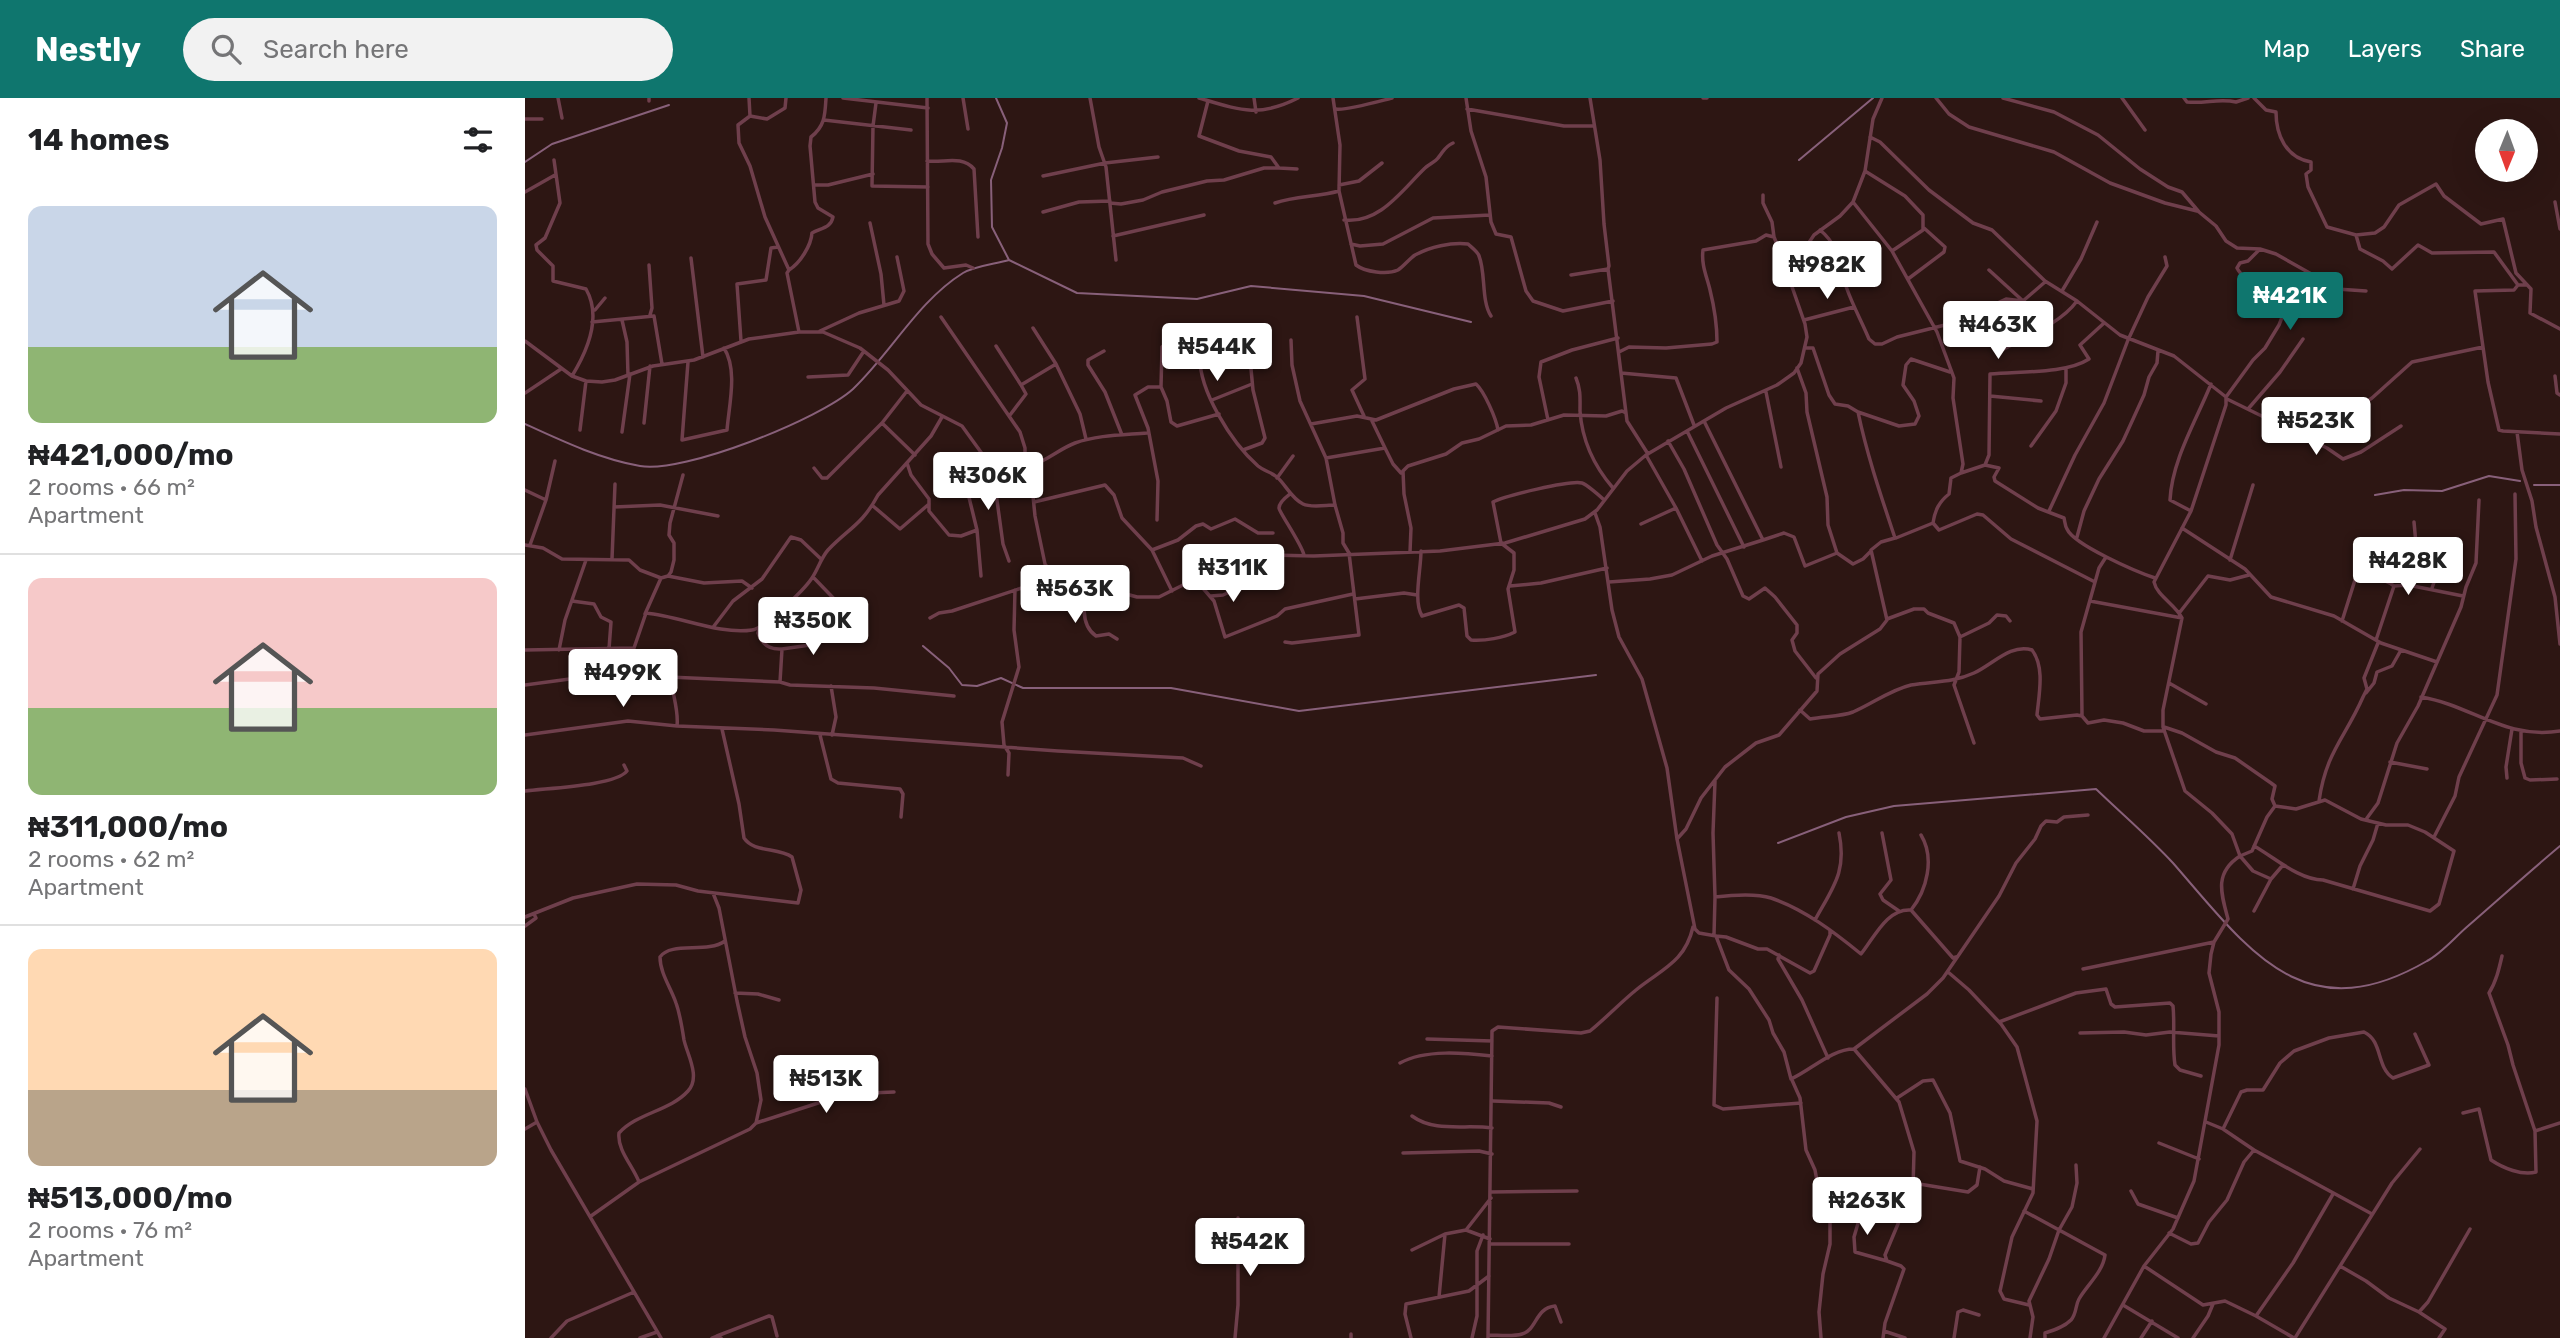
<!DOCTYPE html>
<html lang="en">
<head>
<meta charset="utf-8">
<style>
  body { margin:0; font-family:Rubik,sans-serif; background:#f2f2f2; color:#202124; height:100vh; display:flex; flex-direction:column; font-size:26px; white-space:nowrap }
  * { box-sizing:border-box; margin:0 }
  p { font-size:23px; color:#757577 }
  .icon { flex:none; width:38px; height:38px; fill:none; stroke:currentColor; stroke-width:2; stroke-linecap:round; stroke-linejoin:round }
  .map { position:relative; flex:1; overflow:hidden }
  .sheet { display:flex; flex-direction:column; background:#fff; width:525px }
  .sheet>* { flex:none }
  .needle { width:46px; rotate:181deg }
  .fabs { position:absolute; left:1950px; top:21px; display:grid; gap:14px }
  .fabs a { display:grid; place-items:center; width:63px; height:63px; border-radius:50%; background:#fff; box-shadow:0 7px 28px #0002; font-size:35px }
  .price { position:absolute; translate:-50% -60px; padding:0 16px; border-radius:7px; background:#fff; color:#222; font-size:23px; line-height:46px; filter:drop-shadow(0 2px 4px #0008) }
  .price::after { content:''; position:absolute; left:50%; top:42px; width:21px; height:16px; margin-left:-10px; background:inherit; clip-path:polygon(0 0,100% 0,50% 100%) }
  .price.current { background:#0f766e; color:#fff }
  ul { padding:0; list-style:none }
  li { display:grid; align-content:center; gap:14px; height:371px; padding:0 28px }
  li+li { border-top:2px solid #e0e0e0 }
  li span { display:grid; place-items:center; height:217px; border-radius:14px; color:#555 }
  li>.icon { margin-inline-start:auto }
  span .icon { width:126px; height:126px; fill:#fffc; stroke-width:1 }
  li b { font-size:30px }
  h2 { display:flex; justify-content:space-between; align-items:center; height:84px; padding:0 28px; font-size:30px }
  header { display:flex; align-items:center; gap:42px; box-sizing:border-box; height:98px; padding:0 35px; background:#0f766e; color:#fff }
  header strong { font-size:33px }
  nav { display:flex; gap:38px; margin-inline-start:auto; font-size:24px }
  .search { width:490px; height:63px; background:#f2f2f2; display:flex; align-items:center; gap:18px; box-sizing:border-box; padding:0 24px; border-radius:38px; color:#757577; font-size:26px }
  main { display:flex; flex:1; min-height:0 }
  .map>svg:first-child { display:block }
</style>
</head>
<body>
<header>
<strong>Nestly</strong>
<div class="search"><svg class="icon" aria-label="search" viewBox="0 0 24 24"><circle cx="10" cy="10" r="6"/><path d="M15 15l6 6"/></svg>Search here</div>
<nav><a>Map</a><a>Layers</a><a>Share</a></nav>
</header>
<main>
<section class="sheet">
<h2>14 homes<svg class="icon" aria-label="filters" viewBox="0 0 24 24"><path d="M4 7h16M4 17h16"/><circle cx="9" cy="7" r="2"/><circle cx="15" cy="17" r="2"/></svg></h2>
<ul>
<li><span style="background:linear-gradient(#c9d6e8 65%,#8fb573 0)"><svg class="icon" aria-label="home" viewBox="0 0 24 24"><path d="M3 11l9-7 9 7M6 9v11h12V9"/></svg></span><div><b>₦421,000/mo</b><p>2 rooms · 66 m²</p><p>Apartment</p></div></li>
<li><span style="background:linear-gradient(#f6c9c9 60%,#8fb573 0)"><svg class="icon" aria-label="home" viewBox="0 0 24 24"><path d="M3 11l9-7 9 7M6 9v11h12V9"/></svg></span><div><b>₦311,000/mo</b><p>2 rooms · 62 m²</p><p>Apartment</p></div></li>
<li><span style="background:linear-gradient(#ffd9b3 65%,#b9a48a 0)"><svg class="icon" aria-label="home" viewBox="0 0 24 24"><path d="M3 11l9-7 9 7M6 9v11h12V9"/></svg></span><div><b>₦513,000/mo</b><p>2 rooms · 76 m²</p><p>Apartment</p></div></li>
</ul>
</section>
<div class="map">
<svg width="2035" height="1240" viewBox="0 0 2035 1240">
  <rect width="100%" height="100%" fill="#2d1613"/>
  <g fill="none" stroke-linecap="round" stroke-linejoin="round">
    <path stroke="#88607a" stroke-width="2" d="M471,0L482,25L477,50L466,82L467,129L484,162
      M1274,62L1348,0
      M0,64L27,46L144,7
      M0,326C37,343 75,361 115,368C158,376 295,321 328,291C366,255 393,203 438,175C450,168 470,166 484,162L552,195L672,201L726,188L839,198L946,224
      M2009,387H2035
      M1850,397L1879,392L1917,393L1964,378L1995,383
      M398,548L424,570L437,587L452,588L476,580L498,590H646L774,613L1071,577
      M1253,745L1321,719L1369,708L1571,691C1597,716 1624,739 1648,765C1723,851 1778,935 1902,863C1917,855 1930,839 1943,828C1974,801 2004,774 2035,748"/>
    <path stroke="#6f3f4c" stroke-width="3.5" d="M33,0L37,20
      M124,0V3
      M224,0L225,18L213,27L214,45L225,68L240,119L264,172L262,175L274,234
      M318,0L403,10
      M402,0L403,146L407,156L419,170L441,167L448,170
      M438,0L443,31
      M565,0L574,49L581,69L591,162
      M674,0C714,12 734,20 773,0
      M729,0L731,14
      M808,0L815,47L814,93L831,167C840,174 862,177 873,172C879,168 884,161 890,157C905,149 926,144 943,146C946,149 953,154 954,158C961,175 956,203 966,218
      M941,0L946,33L961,79L966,124L971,136L986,139L1001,193L1008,203L1038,213L1088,203
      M1065,0L1075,62L1079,126L1084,168L1083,171
      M1178,0H1182
      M1411,0L1424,16L1444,29L1529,54L1585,85L1640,105L1672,113
      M1478,0L1529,14L1573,37L1615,71L1643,89L1657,94L1674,114L1691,128L1701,143L1712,150L1735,151L1751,156L1790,178L1799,190
      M1597,0L1620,32
      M1659,0L1662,4C1680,6 1694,0 1711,4L1723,0
      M1729,0L1741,12L1751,14C1751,37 1761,60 1786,64V72L1781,76L1783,89L1802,129L1831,137L1835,151L1858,163L1867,171L1893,147L1907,155L1969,154L1993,187H2002
      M683,3L674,38L714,53L746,59L754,70L772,71
      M351,5L348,28L347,88L403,89
      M811,11C820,13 855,3 867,0
      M942,11L1039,28H1069
      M225,18L242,21L260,10L261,0
      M0,21H17
      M299,22L386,32
      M1345,39L1355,44L1404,92L1448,125L1467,132L1520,183L1552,203L1595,237L1649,258L1701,299V307L1666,413L1629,484C1632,498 1650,506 1657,520L1638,612V629L1660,693L1687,715L1707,736L1715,758C1689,775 1696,795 1703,821L1689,844L1686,856L1684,875L1694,914V947L1669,1083L1648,1131L1619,1168L1579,1240
      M29,62L35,105L20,140L11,147L12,152L28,168V183L61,191C77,219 63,252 47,278
      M402,63C419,65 437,57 449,71L453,139
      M1340,73L1380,98L1398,117V132L1367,153
      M518,78L580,65L633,59
      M290,87H303L348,76
      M814,87L834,83L857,65
      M0,94L30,77
      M1238,97V105L1247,124L1249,139L1264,175
      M1328,104L1367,153L1412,234L1429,280L1428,300L1438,366L1436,375L1426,380L1424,396C1414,404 1410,412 1408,425L1371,440
      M2030,104L2035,131
      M585,105L596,106L618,102L637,94L682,83L699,82L739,70H754
      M750,105C771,98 793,99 814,93
      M518,114L554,104L585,103
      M819,122C855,126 877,92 900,70C904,66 910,64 913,60C919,53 919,49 928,45
      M345,125L356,176L359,207
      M1295,132C1315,148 1314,169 1322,191C1328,208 1337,224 1344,241L1350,246H1357L1372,239L1432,224L1481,201L1498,203L1520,184
      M1831,137L1850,135L1859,129L1874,107L1911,86L1919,98L1956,126L1978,121L1991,175L2006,191L2005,215L2035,231
      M588,138L679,117
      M826,146L835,148L858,146L908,120L965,117
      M1735,151L1723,163L1715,165L1712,170C1717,180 1726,184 1732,192C1742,204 1744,209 1757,219
      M166,160L178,259
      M124,167L127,210L125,217
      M264,172C275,165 286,148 287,135C296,130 306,130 308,119L293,110L290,104L285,48L286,39C300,28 300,17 301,0
      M1464,172L1498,203L1516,229
      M1046,177L1083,171L1101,315
      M1383,181L1419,154L1420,149L1399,130
      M1993,187L1989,192L1950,193L1963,284L1974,332L1978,333L2035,336
      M1537,193L1556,161L1572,124
      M70,212L80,200
      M416,219L495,334L500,350V362
      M832,219L840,281L827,292L839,318
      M97,222L102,244L103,277
      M1279,222L1329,209
      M67,224L129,218L137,266
      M295,233L334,215L374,203L379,193L372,159
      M650,239L637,249L636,289L642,303L646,324L652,328L694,316
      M0,243L47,278L61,283L77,284L90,282L128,268L169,262L224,241L274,234H298L335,250L363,272L396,307L437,328L458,357C475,362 493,353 505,368L510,418L520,466L525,473L539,479L612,499H634L670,481L739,457L789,458L915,453L980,445L1060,421L1072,412L1102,373L1121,357L1201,310L1252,287L1269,275L1276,265L1282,239L1280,226L1265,183L1267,170L1289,137L1315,118L1328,104L1340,73L1348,21L1357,0
      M216,243L212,186L241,182L246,150L253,149
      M471,248L496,287
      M1479,251C1503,238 1536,225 1552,203
      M694,252L675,255C672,291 707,345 733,368C739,373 746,374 752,379C761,387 766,400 778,406C786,410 801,407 810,407
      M579,253L563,262V267L580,294L597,337
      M1094,254L1104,249L1141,250L1187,246L1192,244C1192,228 1189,208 1185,192C1182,179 1176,167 1178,152L1231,143L1241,137L1249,139
      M163,264L157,342L202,332C204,307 213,272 199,250
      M531,266L555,316L561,341
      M1272,270L1281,295L1282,314L1302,399L1303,427L1312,455L1328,466L1338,461L1346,453
      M1096,275L1151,280L1169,327
      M2030,278L2032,295L2035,297
      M283,279L323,277L339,253
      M1051,280C1056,292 1055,301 1055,313C1057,342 1069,368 1088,390
      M1241,294L1256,369
      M0,295L36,271
      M1465,298L1516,303
      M1701,299L1728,262L1740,250L1754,227L1761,209L1783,200L1797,190L1841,193
      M1702,301L1802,350L1818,361L1836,354L1876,328
      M687,302L727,286
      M1723,311L1755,274L1778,241
      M1333,314L1374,328L1390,326L1394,318L1389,303L1378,287L1381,267L1386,261L1425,274
      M485,317L501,296L496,287L531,266L508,230
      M1023,322L1014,279L1016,264L1047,252L1093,240
      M119,325L125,268
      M357,325L390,357
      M786,326L832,318L851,322L929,291L951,286C959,293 971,320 973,332
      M55,332L61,283
      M1162,333L1219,449
      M97,334L105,276
      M1992,334L1997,372L2007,403L2011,429L2030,499L2035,546
      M1143,343L1159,371L1192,447L1202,461L1218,498L1224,501L1240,490L1250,499L1272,527V535L1267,542L1270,553L1291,580
      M1506,348L1531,313L1541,285V271
      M1795,348L1822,317L1847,300L1887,264L1958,249
      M860,350L868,366L876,375
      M718,352L737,345L740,340L728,292L722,229
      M1121,357L1151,410L1177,463
      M466,359L478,446L484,463
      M801,360L860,350L847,323
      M382,365L386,377L404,401V413L424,437L436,438L452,432
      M456,367L469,370
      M1460,367L1474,370L1469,379L1470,383L1513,410L1539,420C1540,424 1540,428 1542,431C1549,447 1612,474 1630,480
      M505,368C522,363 534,351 550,345C572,337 598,337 622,335
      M289,370L297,380H302L357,325L382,293
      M1436,375L1460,367L1464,357L1465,276C1495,273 1541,276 1564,261L1555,247L1578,226
      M752,380L768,358
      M0,392L21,402
      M765,396C761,399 754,404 754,410C754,414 776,445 779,457
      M509,404L580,387L589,397L597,420L627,452L647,493
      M348,408L375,431L404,406
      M89,409L135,407L193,418
      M1524,413L1550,357L1579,305L1603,242L1623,199L1642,168L1640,159
      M1666,413L1645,402C1647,362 1671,323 1686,286
      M1070,415L1075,429L1087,512L1094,539L1117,581L1142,670L1152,741L1170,831L1174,835L1191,838L1204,872L1224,891L1244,922L1248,935L1259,954L1266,981C1286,972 1307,951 1329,951L1374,1004L1389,1054L1388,1090L1360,1157L1362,1163L1376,1168L1379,1171L1360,1225L1358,1240
      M632,422L633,383L623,330L610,297L623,289H636
      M1889,424L1891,446L1912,453L1913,473L1907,490
      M1408,425L1414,432L1452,416L1458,417L1486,441L1570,484
      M1116,426L1151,410
      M1657,430L1720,471L1746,499L1809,518L1856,545L1912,564
      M1552,439L1559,413L1574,381L1598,343L1619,297L1624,279L1632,265L1633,253
      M1238,442L1259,435L1269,439L1280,468L1312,455
      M0,447L18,450L37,461L104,462L115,472L136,480
      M5,447L21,402L30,363
      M627,452L653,442L671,428L678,426L686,431L710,421L733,435H748
      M896,453C896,472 888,503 897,518L934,507L939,510L942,538L946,542C960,543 978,540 990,534L983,491L989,472V455L976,445L968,404C979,398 1045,382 1057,385C1061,386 1075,398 1079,402
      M885,454L886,430L879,396L878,373L883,368L921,356L937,345L954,341L981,328L1006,327L1039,317L1081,318L1097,313L1101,315L1102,323L1123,356
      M87,461L90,386
      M1705,462L1728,387
      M1860,462L1875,467L1891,446
      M143,478L179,485L217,483L227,490
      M456,478L452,432L439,379L442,372L457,366L461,358
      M288,479L316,508
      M670,481L689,503L700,539L752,518L760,511L828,496
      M1084,484L1125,481L1147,477L1187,458L1238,442L1179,323
      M564,485C559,502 554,526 571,538L584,536L592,541
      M985,488L1016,485L1082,470
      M686,498L698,497L724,485
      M830,501L879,495L892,497
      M47,503L69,506L76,519L86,524L84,551
      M1565,503L1657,520
      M1655,514L1683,478L1705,482L1724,477
      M120,516L136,480L143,478L146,474L149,462V445L144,437L145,425L158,377
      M405,520L414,515L427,513L512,485L530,476
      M1362,521L1389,511H1399L1403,515L1429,525L1435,539
      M1817,523L1830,482C1842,477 1858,480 1869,488
      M189,528L208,503L237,481L266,439L276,442L296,461
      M235,529L233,535C237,547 245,552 257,551L255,584
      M1851,542L1869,488L1883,487L1938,498
      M760,544L767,545L834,537L824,455L818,445V435L810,407L801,360L775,303L767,267L766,242
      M257,551L285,547L299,530
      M0,552L109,550L121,515C154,518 195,537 227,532C240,530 279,492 287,480C293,471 296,460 303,452C324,430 337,427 353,397L406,338L417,319
      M34,552L40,522L61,462
      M146,580C147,596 154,612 152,628
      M1644,585L1681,606
      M0,587L67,578L99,577L255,584L265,587L349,590L429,598
      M306,588L311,619L307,637
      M1841,595L1849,585L1852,574L1867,568L1876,552
      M1896,599C1946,607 1980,642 2035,633
      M1275,612L1285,621C1299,618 1315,619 1328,614C1347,606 1365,592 1386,587C1409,583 1427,585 1449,575C1467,567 1486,545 1507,552C1520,569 1514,596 1512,617L1515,621L1552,617L1557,618L1563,625L1579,622L1598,625L1619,633H1639
      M1557,617L1556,534L1574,470L1581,459
      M1639,629L1657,635L1691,654L1710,660L1746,685L1750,688L1747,701L1750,708
      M1996,634V665L2000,680L2005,682L2032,681
      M0,637L103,623L152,628L249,632L533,653L658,660L676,668
      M295,637L306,681L313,685L375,691L378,696L376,719
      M1449,645L1429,587L1434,574L1435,539L1464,525L1472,517L1481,518L1485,523
      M1865,664L1902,671
      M483,677L484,655L479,647L477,624L494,569L489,532L490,492
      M1982,680L1981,669L1987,631
      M1190,683L1188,735L1190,799
      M0,693C21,690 90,688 102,673L99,667
      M1794,703C1801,654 1820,640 1838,599L1842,591L1839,580L1853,545
      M1842,720L1853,705L1872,645L1893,608L1936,509L1941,489L1951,465L1954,402
      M1357,735L1366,782L1355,796L1358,802L1374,813
      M1909,739L1930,698L1934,679L1972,597L1991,461L1990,396
      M1152,741L1161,731L1176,700L1200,669L1231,645L1254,637L1292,593L1293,576L1315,556L1355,531L1362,522L1346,452L1356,444L1370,440C1356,398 1342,357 1333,314L1323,308L1310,306L1304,297L1288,250H1280
      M1746,781L1758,767
      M1828,791L1835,768L1848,742L1853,725
      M1386,812C1402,792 1410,760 1396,737
      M1729,813L1746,781L1728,773L1715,758L1727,753L1742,719L1750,708L1771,711L1800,702L1836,721L1861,727H1883L1900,734L1929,753L1914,806L1905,813L1798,782C1774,782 1749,759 1729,748
      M0,819L48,800L112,786L151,787L173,793L273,805L276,792L267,759C253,749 229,755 219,740L214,706L197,631
      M1290,822C1308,789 1322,774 1314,735
      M0,828L11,820L9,816
      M1189,837L1190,799C1207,797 1230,795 1246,800C1279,811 1309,834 1336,856C1349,840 1362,810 1386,812L1428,860L1431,859
      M1191,838L1201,839L1233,851H1242L1285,875L1289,873L1305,837V832
      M1254,857L1253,861L1277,902L1303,960
      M1977,858C1974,871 1971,884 1964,895L1983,947L1988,967L2010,1033
      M1558,871L1689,844
      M1423,874L1444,892L1476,926L1492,949L1512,1023L1508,1095L1487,1139L1475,1193L1479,1201L1504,1207
      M210,895L233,896L254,902
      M1192,900L1189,1007L1198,1011L1276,1005
      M1474,924L1551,895L1581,891L1586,906L1590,909L1645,905L1648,908C1650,928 1647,948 1650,967L1655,972L1676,978
      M1555,935L1599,934L1621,937L1645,934L1694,938
      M902,941L967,943
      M1329,951L1402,896L1418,880L1474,798L1491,765L1510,741L1516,728L1521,723L1532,724L1539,719L1563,717
      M875,965C900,951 940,955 967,958
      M1267,982L1275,1000L1281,1052L1290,1072L1295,1099L1305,1120V1146L1298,1176L1294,1214L1296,1240
      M0,991L12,1024L26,1052L136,1240
      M1372,1000L1398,983L1408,982L1425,1015L1435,1063L1460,1071L1479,1083L1508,1091
      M968,1003L1024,1005L1036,1009
      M1938,1015L1954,1011L1966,1062C1978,1070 1997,1078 2011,1074L2010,1033L2035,1025
      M887,1018C910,1035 941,1026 967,1030
      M1681,1024L1698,1031L1729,1052
      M231,1025L321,996L369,994
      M0,1031L12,1024
      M1698,1031L1716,994L1722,992H1738L1755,965L1769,953L1804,940L1839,934C1858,943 1851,969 1868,980L1904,967L1890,936
      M1634,1045L1674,1061
      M878,1055L954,1053L967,1056
      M114,1084C108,1068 92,1052 94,1035C112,1015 145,1013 163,993C176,979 162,956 159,942C157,929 155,916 151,905C146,890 135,875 135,859C146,843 182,856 200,843
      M1388,1085L1443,1094L1452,1087L1455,1069
      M1606,1093L1613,1106L1653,1120
      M966,1094L1052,1093
      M1295,1096C1321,1095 1352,1108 1378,1114
      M1339,1105L1329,1139L1330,1154L1362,1163
      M1499,1113L1580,1157C1578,1174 1562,1187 1554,1201C1550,1208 1552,1215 1546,1222C1539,1229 1530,1232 1520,1235V1240
      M66,1118L114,1084L225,1031L231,1025L236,1002L232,975L220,939L212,903L194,810L188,795
      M941,1132L966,1100
      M1644,1135L1666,1146L1673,1145L1684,1124L1702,1102L1719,1064L1729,1052L1847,1116
      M965,1146H1044
      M887,1152L920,1136L941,1132L965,1141
      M1619,1168L1678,1207L1700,1203L1731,1218L1768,1165L1808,1096
      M1815,1168L1841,1183L1864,1200L1894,1214L1920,1231L1914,1240
      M914,1199L920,1136
      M1598,1207L1653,1240
      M1894,1214L1903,1204L1945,1131
      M1731,1218L1769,1240
      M1359,1233L1380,1240
      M963,1237C973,1237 988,1239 997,1236C1012,1232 1010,1210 1030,1208L1036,1224
      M192,1238L244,1218L247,1219L252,1238
      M26,1240L42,1223L109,1194
      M115,1240L132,1234
      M187,1240L192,1238L196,1240
      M710,1240L713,1207V1120
      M826,1240V1236
      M886,1240L880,1216L881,1206L944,1193L964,1178
      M947,1240L952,1218V1153L958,1137
      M963,1240L967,933L973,929L1056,935L1065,933C1081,920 1095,905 1111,892C1137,871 1160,864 1168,829
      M1429,1240L1433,1214L1438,1212L1454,1217
      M1505,1240L1508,1219L1504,1203L1524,1161L1534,1132L1547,1109L1552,1085L1551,1067
      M1616,1240L1627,1223
      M1668,1240L1683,1218L1688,1206
      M1770,1240L1867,1085L1895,1051"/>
  </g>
</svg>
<div class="fabs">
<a><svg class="needle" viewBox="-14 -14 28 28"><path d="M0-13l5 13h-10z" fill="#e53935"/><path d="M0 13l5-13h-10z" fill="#757577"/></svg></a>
</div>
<b class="price" style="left:1302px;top:203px">₦982K</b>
<b class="price current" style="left:1765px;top:234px">₦421K</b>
<b class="price" style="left:1473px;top:263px">₦463K</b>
<b class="price" style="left:692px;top:285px">₦544K</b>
<b class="price" style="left:1791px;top:359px">₦523K</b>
<b class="price" style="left:463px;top:414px">₦306K</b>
<b class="price" style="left:1883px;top:499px">₦428K</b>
<b class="price" style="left:708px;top:506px">₦311K</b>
<b class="price" style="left:550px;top:527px">₦563K</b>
<b class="price" style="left:288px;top:559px">₦350K</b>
<b class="price" style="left:98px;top:611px">₦499K</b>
<b class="price" style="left:301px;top:1017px">₦513K</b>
<b class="price" style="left:1342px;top:1139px">₦263K</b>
<b class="price" style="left:725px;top:1180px">₦542K</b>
</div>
</main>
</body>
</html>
